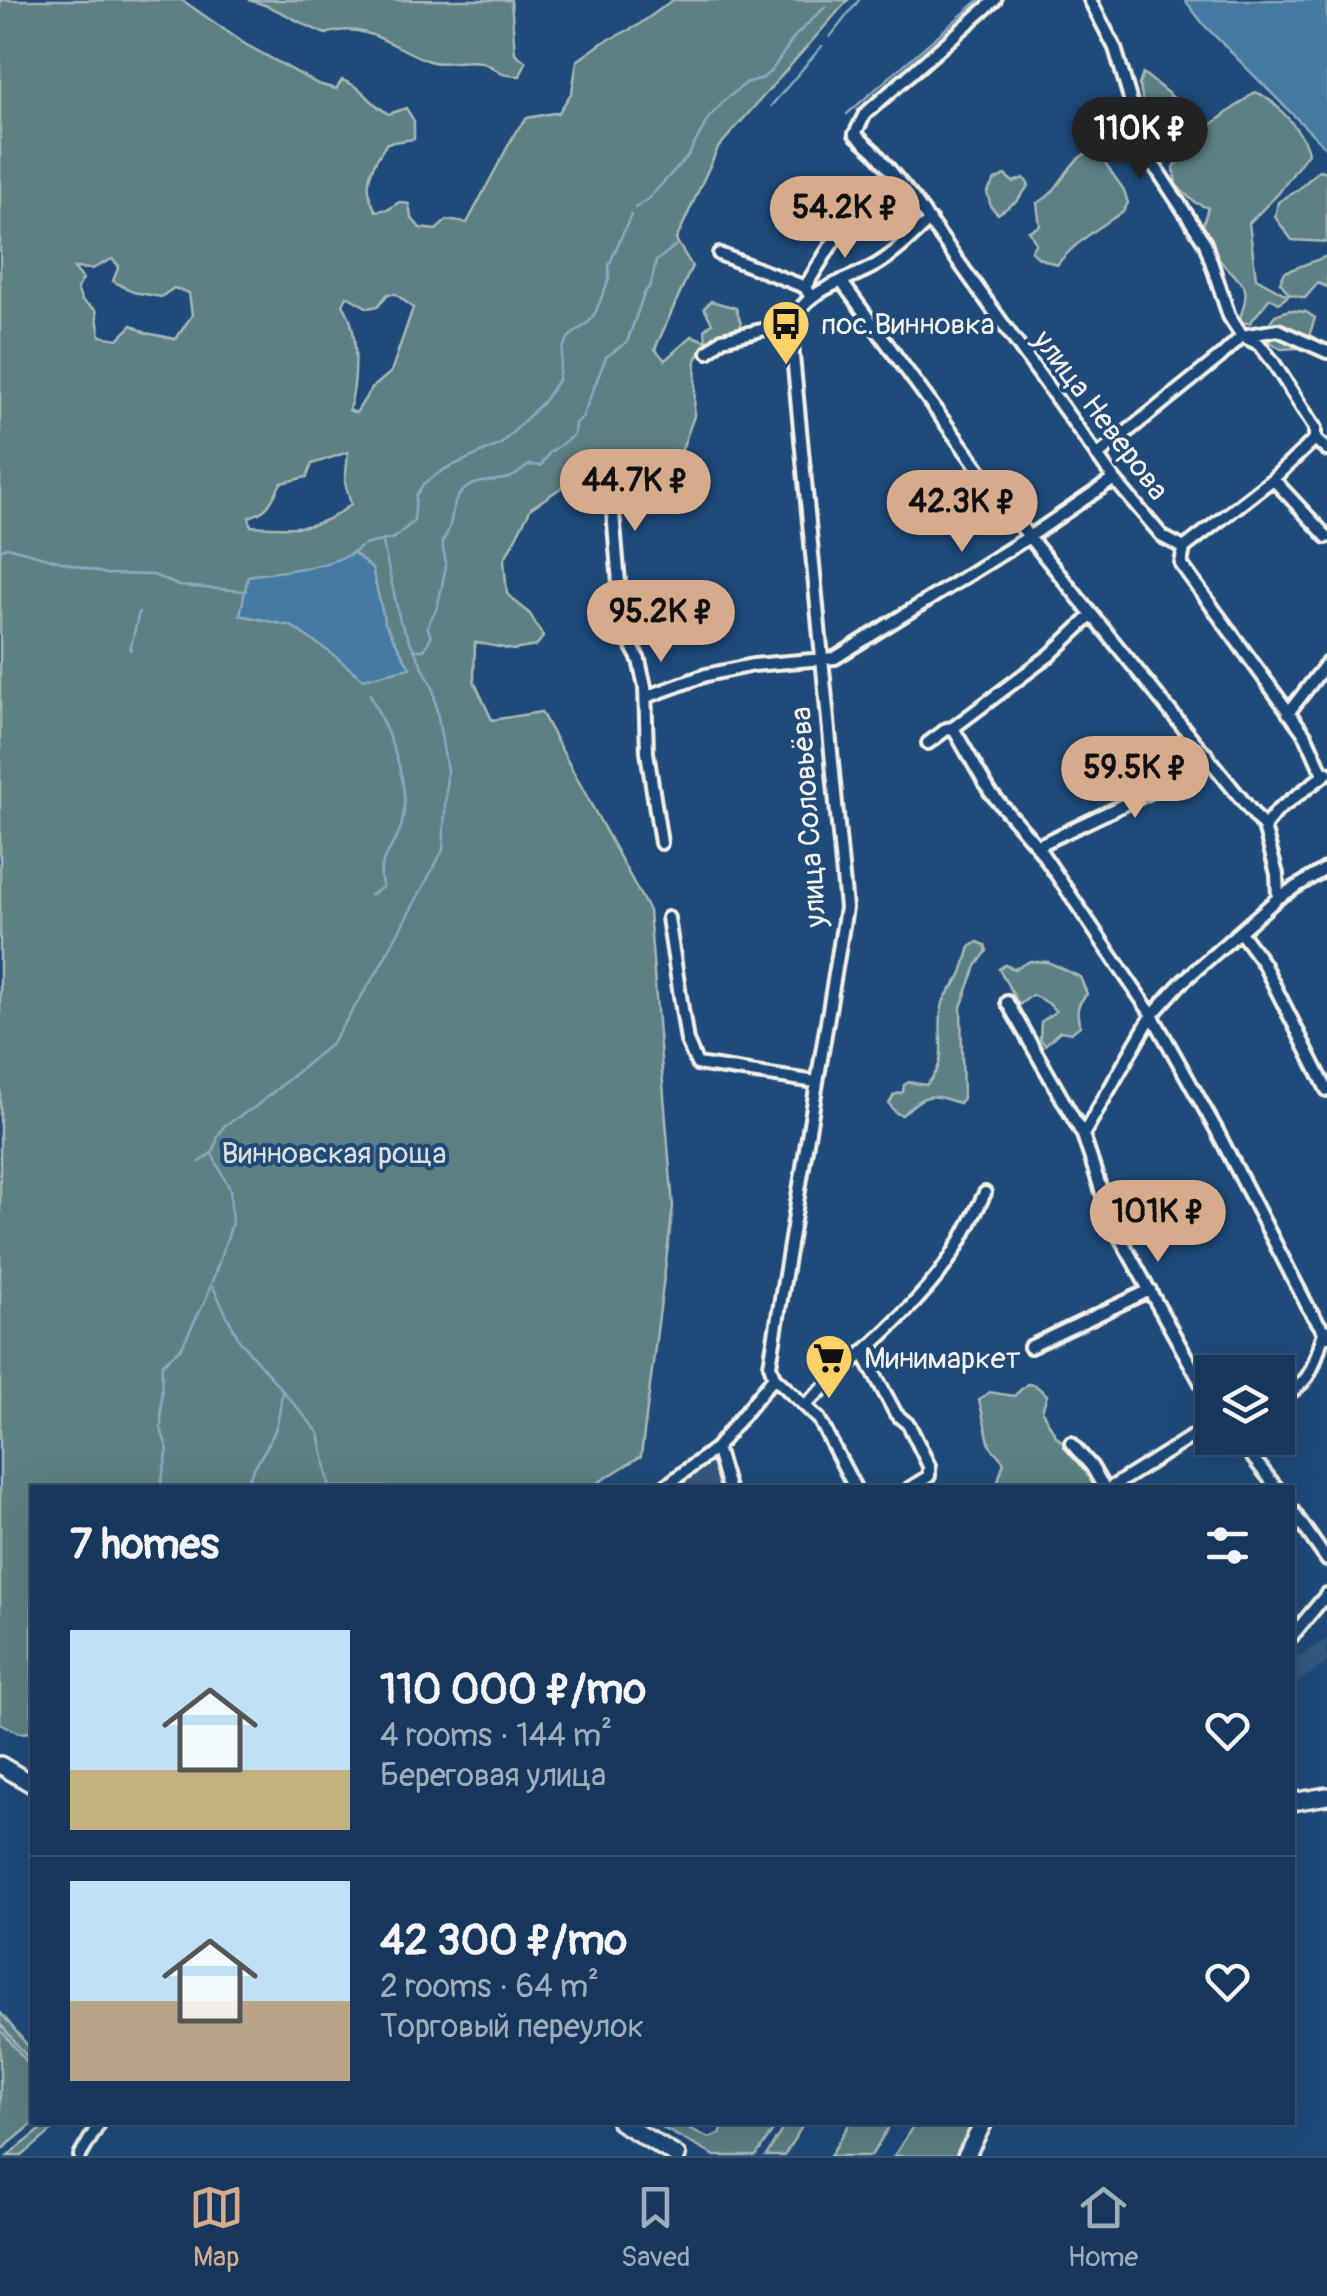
<!DOCTYPE html>
<html lang="en">
<head>
<meta charset="utf-8">
<style>
  body { margin:0; font-family:Pangolin,sans-serif; background:#244365; color:#f1f3f6; height:100vh; display:flex; flex-direction:column; font-size:38px; white-space:nowrap }
  * { box-sizing:border-box; margin:0 }
  p { font-size:32px; color:#9eacbb }
  .icon { flex:none; width:55px; height:55px; fill:none; stroke:currentColor; stroke-width:2; stroke-linecap:round; stroke-linejoin:round }
  .map { position:relative; flex:1; overflow:hidden }
  .side { position:absolute; left:30px; top:1485px; width:1265px; height:640px; display:flex; flex-direction:column; background:#17385c; border-radius:0px; box-shadow:0 10px 40px #0002,0 0 0 2px #365272 }
  .side>* { flex:none }
  .fabs { position:absolute; left:1195px; top:1355px; display:grid; gap:20px }
  .fabs a { display:grid; place-items:center; width:100px; height:100px; border-radius:0px; background:#17385c; box-shadow:0 10px 40px #0002,0 0 0 2px #365272; font-size:50px }
  .price { position:absolute; translate:-50% -85px; padding:0 22px; border-radius:35px; background:#d6ab8b; color:#111; font-size:32px; line-height:65px; filter:drop-shadow(0 2px 5px #0008) }
  .price::after { content:''; position:absolute; left:50%; top:60px; width:30px; height:22px; margin-left:-15px; background:inherit; clip-path:polygon(0 0,100% 0,50% 100%) }
  .price.selected { background:#222; color:#fff }
  ul { padding:0; list-style:none }
  li { display:flex; align-items:center; gap:30px; height:250px; padding:0 40px }
  li+li { border-top:2px solid #365272 }
  li span { display:grid; place-items:center; flex:none; width:280px; height:200px; border-radius:0px; color:#555 }
  li>.icon { margin-inline-start:auto }
  span .icon { width:120px; height:120px; fill:#fffc; stroke-width:1 }
  li b { font-size:42px }
  h2 { display:flex; justify-content:space-between; align-items:center; height:120px; padding:0 40px; font-size:42px }
  .menu { display:flex; justify-content:space-around; align-items:center; height:140px; border-top:2px solid #365272; background:#17385c; font-size:28px; color:#9eacbb }
  .menu a { display:grid; justify-items:center; gap:5px }
  .menu .selected { color:#d6ab8b }
  .map>svg:first-child { display:block }
</style>
</head>
<body>
<div class="map">
<svg width="1327" height="2156" viewBox="0 0 1327 2156">
  <rect width="100%" height="100%" fill="#1f4a7a"/>
  <filter id="ink" filterUnits="userSpaceOnUse"><feTurbulence type="fractalNoise" baseFrequency=".01" numOctaves="2"/><feDisplacementMap in="SourceGraphic" scale="20" xChannelSelector="R" yChannelSelector="G"/><feConvolveMatrix kernelMatrix="1 2 1 2 8 2 1 2 1" color-interpolation-filters="sRGB"/></filter>
  <g filter="url(#ink)">
    <path fill="#36587e" d="M714,1459L724,1487L677,1488L676,1486Z
      M1327,1639V1663L1293,1685V1659Z"/>
    <path fill="#5d8084" stroke="#a8b8b6" stroke-width="2.5" fill-rule="evenodd" d="M0,0H182L245,44L318,84L336,89L342,80C366,88 368,103 389,114L406,108L414,121V139L387,143C371,166 361,185 376,211L389,209L399,202L409,204L411,217L420,228L436,230L447,220L467,223L516,131L527,118L559,112L572,92L577,61L602,43L637,26L673,0H848L718,148L676,240L692,266L655,349L665,360L692,336L706,341L705,329L712,323L704,308L711,301L736,308L742,327L737,332L707,341L696,360L694,416L680,455L617,468L567,484L531,508L504,560L507,594L530,614L543,637L536,646L513,650L475,642L474,681L492,720L541,712L649,911L673,1207L641,1456L591,1487L32,1488V1732L19,1733L0,1723ZM112,259L119,266L113,281L133,292L161,297L174,288L189,293L192,315L176,339L146,333L132,325L118,339L100,336L96,310L82,301L77,289L83,279L74,268L92,269ZM388,294H396L413,308L391,372L371,389L356,413L349,410C357,383 360,329 343,305L347,296L368,308L378,306ZM348,452L345,483L351,504C319,532 291,528 251,526L249,517C270,511 271,501 281,483L307,477L312,464Z
      M248,0H511L515,53L526,62L520,76C493,75 503,71 484,63C468,57 446,67 429,61C393,48 365,20 326,34C299,24 276,6 248,0Z
      M1143,73L1181,104L1183,114C1172,123 1163,131 1148,129C1138,115 1146,100 1139,85Z
      M1255,92C1273,97 1305,134 1308,153L1278,194L1249,223L1256,278L1288,296L1279,303L1270,298L1250,323H1243L1240,318C1252,282 1244,288 1222,263C1213,253 1208,239 1202,227L1208,208L1194,202L1176,185L1174,167L1199,134Z
      M1130,122L1135,126L1136,137L1100,156L1124,190L1128,203L1123,212C1100,226 1073,244 1057,265L1039,258L1031,251L1036,243L1029,231L1040,226L1037,203C1056,195 1063,173 1078,159C1086,152 1091,153 1093,142L1111,140L1113,136L1118,135L1119,130L1128,129Z
      M1319,170L1327,172V242L1292,240L1275,217L1278,202L1298,190Z
      M1005,175L1013,182L1024,178L1029,185L1017,201L998,214L991,207L987,192L995,180Z
      M1327,256V287L1318,283L1305,298L1289,294L1280,282L1285,272Z
      M1289,310L1306,312L1315,318L1310,333L1297,348L1281,349L1260,335L1275,315Z
      M978,942L985,945L987,951L976,966L961,1007L963,1098L959,1103C928,1093 926,1093 902,1115L896,1113L889,1104L894,1095L903,1092L904,1085L909,1082L926,1085C953,1058 934,1035 943,1003C947,991 954,987 960,977C964,969 967,956 970,947Z
      M1030,961L1048,962L1080,977L1087,994C1076,1005 1076,1012 1080,1026L1071,1033L1060,1031L1045,1045L1040,1039L1041,1022L1056,1011L1048,1003L1032,995L1019,1005L999,969L1005,965L1014,969Z
      M1027,1384L1035,1385L1047,1395L1042,1411L1056,1436L1088,1467L1095,1479L1093,1488L996,1487L1004,1462L990,1446L979,1400L989,1392L1014,1396Z
      M0,2012L32,2051V2063L0,2024Z
      M0,2029L32,2068L34,2123L0,2151Z
      M49,2123H61L22,2156H8Z
      M657,2123H679L709,2138L720,2134L725,2123H778L756,2156H715L661,2127Z
      M786,2123H804L784,2156H766Z
      M850,2123V2122L891,2123L871,2156H830Z
      M915,2123H977L957,2156H894Z"/>
    <path fill="#447aa2" stroke="#8aaabe" stroke-width="2.5" d="M1185,0H1327V149L1204,25Z
      M353,552L372,569L385,623L410,668L363,679L331,653L291,626L240,615L248,576C278,571 329,568 353,552Z"/>
    <g fill="none" stroke-linecap="round" stroke-linejoin="round">
      <path stroke="#8aaabe" stroke-width="2.5" d="M830,37L859,0
        M771,106L822,46
        M847,114L979,0
        M635,208L648,199L688,156L708,119L726,99L746,83L763,78L772,70L795,36L826,6
        M364,545L394,538L414,521L416,496L423,484L445,469L501,444L544,401L558,380L563,348L569,337L590,321L596,311L609,279V265L631,215
        M0,550L7,547L106,574L154,575L179,586L246,591
        M350,555L361,547
        M130,650L139,612
        M415,650H424L431,637L427,626L437,608L442,586L446,565L442,542C456,524 448,504 463,491C475,479 494,482 509,478C516,476 523,469 529,465L541,466L549,453L574,435L575,423L582,418L606,357L627,342L644,294L651,284L656,261L675,246
        M370,694C387,732 412,779 402,823C397,847 373,860 383,887L370,895
        M200,1162L214,1151L218,1136L225,1125L255,1107L331,1044L377,972L443,850L447,771L433,688L400,621L382,539
        M213,1287L239,1340L319,1433L330,1488
        M160,1488L168,1450L161,1429L162,1364L181,1348L206,1299L232,1224L230,1189L212,1154
        M245,1488C253,1464 269,1449 276,1427C280,1416 280,1404 282,1393"/>
      <g stroke="#f4f1e8" stroke-width="18">
        <path id="street" d="M995,0L865,114L855,134L875,152L913,198L1114,479L1163,537L1184,548L1181,564L1306,736L1323,774
          M1090,0L1115,48L1146,153L1205,243L1229,316L1242,336L1259,344L1273,362L1315,428V439L1327,450
          M719,254L805,287L810,296
          M841,281L1029,537L1264,827L1277,874L1278,898
          M805,287L835,239L840,216
          M708,352L722,339L792,323
          M1097,456L1220,357L1242,336L1278,330L1327,352
          M1273,479L1327,537
          M593,493L611,489L620,595L628,639L639,660L645,687L647,752L661,843
          M1184,548L1273,479L1315,439
          M646,697L706,675L753,665L835,658L1029,537L1114,479
          M1288,713L1327,663
          M953,728L990,792L1037,846L1152,1015L1216,1129L1309,1309L1327,1336
          M928,743L947,729L953,728L1050,655L1091,616
          M1264,827L1278,810L1327,773
          M1037,846L1165,785L1206,754
          M668,918L687,1041L697,1064L816,1082
          M1240,932L1263,963L1327,1090
          M1007,1002L1083,1135L1112,1223L1212,1403
          M1083,1135L1152,1015L1180,984L1278,898L1327,868
          M1030,1347L1150,1290
          M863,1353L896,1414L909,1425L929,1466V1476L910,1488
          M1278,1399C1315,1381 1312,1366 1325,1330
          M806,1404C851,1363 901,1322 939,1274C958,1249 971,1221 985,1193
          M1237,1438L1277,1488
          M1071,1443L1092,1467L1104,1488
          M716,1448L728,1488
          M663,1488L716,1448L774,1377
          M855,1488L819,1419L774,1377L770,1365L846,908L791,335C795,290 843,284 876,265C896,253 913,236 930,220
          M1110,1488L1212,1424
          M1292,1510L1327,1560
          M1292,1636L1327,1594
          M80,2156L100,2122"/>
      </g>
      <g stroke="#f4f1e8" stroke-width="22">
        <path id="secondary" d="M0,1765L32,1784
          M1292,1802L1327,1796
          M620,2122L677,2156
          M966,2156L984,2122"/>
      </g>
      <use href="#street" stroke="#1f4a7a" stroke-width="10"/>
      <use href="#secondary" stroke="#1f4a7a" stroke-width="15"/>
    </g>
  </g>
  <defs>
    <g id="bus-pin" transform="scale(2.5)"><path d="M0 17L-7.5 6A9.5 9.5 0 1 1 7.5 6Z" fill="#ffd166" stroke="#1f4a7a"/><path d="M-5-6H5V4H4V6H2V4H-2V6H-4V4H-5ZM-3.5-4V0h7V-4ZM-3.5 1.2v1.5H-2V1.2ZM2 1.2v1.5H3.5V1.2Z" fill="#111"/></g>
    <g id="supermarket-pin" transform="scale(2.5)"><path d="M0 17L-7.5 6A9.5 9.5 0 1 1 7.5 6Z" fill="#ffd166" stroke="#1f4a7a"/><path d="M-6-5.5h2.5l.6 2H6L4.5 2H-2.5L-4.4-4H-6ZM-1.5 3.2a1.3 1.3 0 1 0 .1 0ZM3 3.2a1.3 1.3 0 1 0 .1 0Z" fill="#111"/></g>
  </defs>
  <g fill-rule="evenodd">
    <use href="#bus-pin" x="786" y="324"/>
    <use href="#supermarket-pin" x="829" y="1358"/>
  </g>
  <g text-anchor="middle" stroke-width="8" stroke-linejoin="round" paint-order="stroke">
    <g font-size="30" fill="#f4f1e8" stroke="#1f4a7a" text-anchor="start">
      <text x="821" y="334">пос.Винновка</text>
      <text x="864" y="1368">Минимаркет</text>
    </g>
    <g font-size="30" fill="#f4f1e8" stroke="#1f4a7a">
      <text transform="translate(1101 415) rotate(53)" y="10">улица Неверова</text>
      <text transform="translate(808 817) rotate(-94)" y="10">улица Соловьёва</text>
    </g>
    <g font-size="30" fill="#dde0d9" stroke="#1f4a7a">
      <text x="334" y="1163">Винновская роща</text>
    </g>
  </g>
</svg>
<div class="fabs">
<a><svg class="icon" aria-label="layers" viewBox="0 0 24 24"><path d="M12 4l9 5-9 5-9-5zM3 14l9 5 9-5"/></svg></a>
</div>
<b class="price selected" style="left:1140px;top:182px">110K ₽</b>
<b class="price" style="left:845px;top:261px">54.2K ₽</b>
<b class="price" style="left:635px;top:534px">44.7K ₽</b>
<b class="price" style="left:962px;top:555px">42.3K ₽</b>
<b class="price" style="left:661px;top:665px">95.2K ₽</b>
<b class="price" style="left:1135px;top:821px">59.5K ₽</b>
<b class="price" style="left:1158px;top:1265px">101K ₽</b>
<section class="side">
<h2>7 homes<svg class="icon" aria-label="filters" viewBox="0 0 24 24"><path d="M4 7h16M4 17h16"/><circle cx="9" cy="7" r="2"/><circle cx="15" cy="17" r="2"/></svg></h2>
<ul>
<li><span style="background:linear-gradient(#bfe0f5 70%,#c2b280 0)"><svg class="icon" aria-label="home" viewBox="0 0 24 24"><path d="M3 11l9-7 9 7M6 9v11h12V9"/></svg></span><div><b>110 000 ₽/mo</b><p>4 rooms · 144 m²</p><p>Береговая улица</p></div><svg class="icon" aria-label="heart" viewBox="0 0 24 24"><path d="M12 20l-8-8c-3-5 5-10 8-4 3-6 11-1 8 4z"/></svg></li>
<li><span style="background:linear-gradient(#bfe0f5 60%,#b9a48a 0)"><svg class="icon" aria-label="home" viewBox="0 0 24 24"><path d="M3 11l9-7 9 7M6 9v11h12V9"/></svg></span><div><b>42 300 ₽/mo</b><p>2 rooms · 64 m²</p><p>Торговый переулок</p></div><svg class="icon" aria-label="heart" viewBox="0 0 24 24"><path d="M12 20l-8-8c-3-5 5-10 8-4 3-6 11-1 8 4z"/></svg></li>
</ul>
</section>
</div>
<nav class="menu">
<a class="selected"><svg class="icon" aria-label="map" viewBox="0 0 24 24"><path d="M3 6l6-2 6 2 6-2v14l-6 2-6-2-6 2zM9 4v14M15 6v14"/></svg>Map</a>
<a><svg class="icon" aria-label="saved" viewBox="0 0 24 24"><path d="M7 4h10v16l-5-4-5 4z"/></svg>Saved</a>
<a><svg class="icon" aria-label="home" viewBox="0 0 24 24"><path d="M3 11l9-7 9 7M6 9v11h12V9"/></svg>Home</a>
</nav>
</body>
</html>
